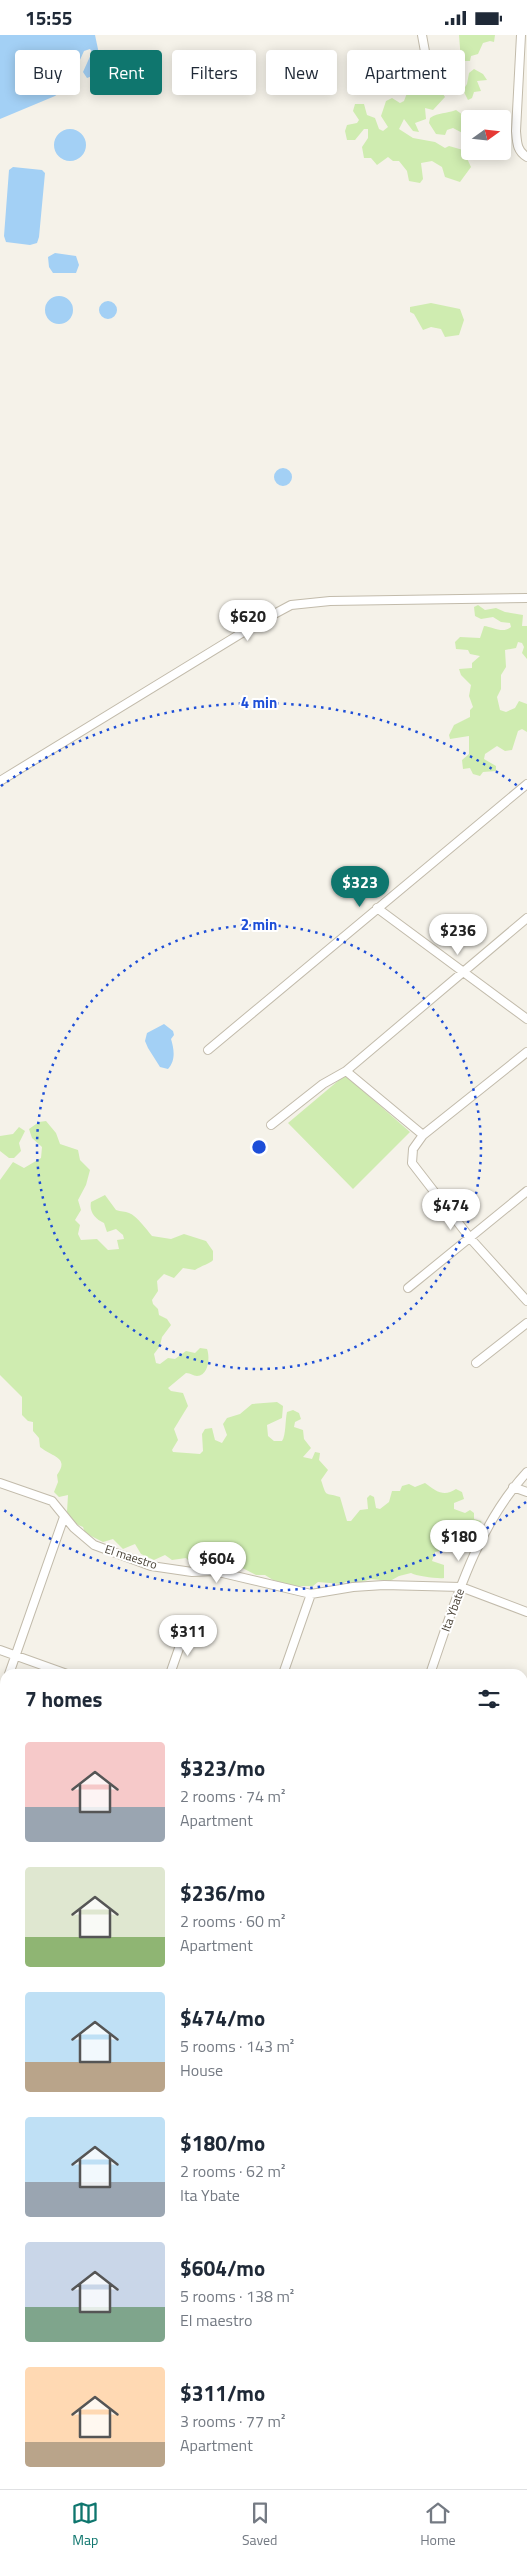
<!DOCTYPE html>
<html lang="en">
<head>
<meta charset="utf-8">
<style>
  body { margin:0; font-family:"Titillium Web",sans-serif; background:#f6f6f7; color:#1f2937; height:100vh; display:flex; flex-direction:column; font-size:19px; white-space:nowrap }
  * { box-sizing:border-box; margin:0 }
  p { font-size:16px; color:#747a83 }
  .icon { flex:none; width:28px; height:28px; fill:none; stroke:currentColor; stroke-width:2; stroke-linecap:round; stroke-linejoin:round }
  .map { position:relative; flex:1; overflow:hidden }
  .details { position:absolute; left:0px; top:1634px; width:528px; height:821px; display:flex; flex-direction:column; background:#fff; border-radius:15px 15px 0 0; box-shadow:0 2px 12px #0003 }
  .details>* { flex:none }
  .guide { position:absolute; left:15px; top:15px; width:498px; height:45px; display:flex; gap:10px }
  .needle { width:32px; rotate:75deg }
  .tools { position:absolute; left:461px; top:75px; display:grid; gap:10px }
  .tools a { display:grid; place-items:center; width:50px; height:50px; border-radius:5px; background:#fff; box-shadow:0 2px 12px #0003; font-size:25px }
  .price { position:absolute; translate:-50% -42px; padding:0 11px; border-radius:18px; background:#fff; color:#222; font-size:16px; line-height:32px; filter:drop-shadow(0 1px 2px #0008) }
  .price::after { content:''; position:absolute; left:50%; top:30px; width:15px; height:11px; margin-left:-8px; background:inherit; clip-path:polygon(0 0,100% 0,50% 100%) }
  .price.current { background:#0f766e; color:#fff }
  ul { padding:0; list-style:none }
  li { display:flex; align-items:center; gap:15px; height:125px; padding:0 25px }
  li span { display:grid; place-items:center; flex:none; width:140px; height:100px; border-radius:5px; color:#555 }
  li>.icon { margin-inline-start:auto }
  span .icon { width:60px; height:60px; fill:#fffc; stroke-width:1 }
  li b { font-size:21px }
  h2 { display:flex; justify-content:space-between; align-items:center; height:60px; padding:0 25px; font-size:21px }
  .tag { padding:0 18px; border-radius:5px; background:#fff; box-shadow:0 2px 12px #0003; font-size:18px; line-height:45px }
  .tag.current { background:#0f766e; color:#fff }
  .status { display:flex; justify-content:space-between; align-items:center; height:35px; padding:0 25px; background:#fff; direction:ltr }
  .status svg { height:14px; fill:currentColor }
  .menu { display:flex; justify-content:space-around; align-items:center; height:70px; border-top:1px solid #e0e1e3; background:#fff; font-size:14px; color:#747a83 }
  .menu a { display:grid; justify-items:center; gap:2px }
  .menu .current { color:#0f766e }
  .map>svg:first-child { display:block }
</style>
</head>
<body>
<div class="status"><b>15:55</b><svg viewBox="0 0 49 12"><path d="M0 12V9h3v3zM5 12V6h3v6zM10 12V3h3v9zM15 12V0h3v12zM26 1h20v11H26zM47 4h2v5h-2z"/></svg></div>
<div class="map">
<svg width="527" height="2454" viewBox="0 0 527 2454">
  <rect width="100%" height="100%" fill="#f5f2e9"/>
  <path fill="#cfecb0" d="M459,0H495L494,7L490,6L483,8L478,19L471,21L470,26H461Z
    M474,34L483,39L487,45L477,46L481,56L474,57L472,63L468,65L463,55L467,49L469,38Z
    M438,52L445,62L433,75L425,73L426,84L415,88L419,97L413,96L404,84L399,94L413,103L435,107L445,113L449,111L463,115L471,132L460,147L445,142L442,132L432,126L421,128L423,144L420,148L409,146L407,136L399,126H393L388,122L377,130L371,123H364L362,112L368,103V94H364L355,105H347L345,96L347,90L357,88L359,85L353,76L355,69H364L367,80L375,83L379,94L383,96L388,92L381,81L386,66L392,63L400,68L404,66L407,58H419L424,53L433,56Z
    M456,75L463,80L468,79L473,84H470V102L453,93L447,95L445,100L436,99L429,88L430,83C439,77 446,79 456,75Z
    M431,268L460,274L464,285L459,300L445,302L441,294L431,292L423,295L414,279L410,277V272Z
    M478,570L485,575L496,573L505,577L523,580L522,591H527V624L522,618L524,612L522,608L518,607L516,613L505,615L506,632L501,640V654L497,662L500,675L506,677L515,673L519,666L527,669V697L522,694L518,696L512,715L505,716L497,711L485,719L484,724L496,731V736L483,737L480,741L473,739L470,733L463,734L462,725L469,719V701L450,704L449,700L454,690L470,682V675L473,672L469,661L471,650L461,640L459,634L472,633V628L480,621L470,619L468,615L456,614L455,607L460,602L480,603L484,591C493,592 503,599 511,592L510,588L501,587L493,582L481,584L475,581L474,572Z
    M345,1040L410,1097L353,1154L288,1088Z
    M46,1086L56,1098L60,1109L78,1115L80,1125L90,1135L86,1150L78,1165L81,1175L75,1185L80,1190L78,1199L81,1205L97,1204L108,1215L119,1214L117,1205L124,1204L123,1200L116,1194L107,1197L104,1188C95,1184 89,1177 91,1167L105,1160L116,1175C121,1177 125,1176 129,1178C137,1181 147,1195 152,1201L171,1204L184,1199L206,1206L213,1216V1225C211,1228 201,1231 195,1235L183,1233L174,1243L164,1239L157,1246L158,1256L152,1265L153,1269L158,1274L159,1280L167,1284L171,1290L162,1302L160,1311L154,1319L156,1328L160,1329L168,1323L175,1324L186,1316L195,1318L200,1313L207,1314C210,1321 209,1341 197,1341C193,1341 191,1338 186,1338L168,1353L171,1356L183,1358L188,1371L174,1394L178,1405L172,1415L173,1417L200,1419L203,1416L202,1399L205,1394L212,1393L215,1405L222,1408L227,1400L223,1389L227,1383L240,1379L252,1369L277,1367L283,1371L282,1383L267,1390L268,1401L274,1406H282C286,1400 285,1386 287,1377L293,1375L299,1378L301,1384L295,1387L294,1392L303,1395L304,1404L311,1413L303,1422L312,1424L315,1417L320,1418L319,1425L328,1435L321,1445C327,1463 324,1457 340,1462L347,1486H351L360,1475L368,1474L367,1463L370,1460L374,1462L376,1473L380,1474L389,1467L392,1456H400L402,1451L409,1449L415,1452L425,1448C437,1457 444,1462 456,1454L462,1457L464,1464L454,1468V1474L465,1478L470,1475L474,1478V1484L481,1486L482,1490L478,1495H463L453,1505L448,1514L435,1517L432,1526L444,1530V1543C438,1544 416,1541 411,1538L399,1541L390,1546L371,1544L355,1549L348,1546L341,1549L318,1547L313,1551H293L273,1545L265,1540H256L229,1526L220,1532L205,1529L196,1533L186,1523L172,1525L165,1520L154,1525L141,1519L135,1509L123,1514L113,1504L103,1507L85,1498L83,1492L76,1489L67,1477L68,1460L59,1462L54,1457L58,1447L57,1440C70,1422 52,1422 40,1412L39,1403L33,1396V1387L28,1386L22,1380V1362L0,1340V1145L13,1127L24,1133L41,1123L42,1112L32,1103L29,1094L39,1087Z
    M19,1092L25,1096L19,1108L21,1116L14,1123H9L0,1116V1101L13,1099Z
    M0,1788L5,1790V1907L0,1906Z"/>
  <path fill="#a3d0f5" d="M0,0H95L102,33L98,39L87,43L83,37L92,17L90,14L84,16L68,51L55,61L0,84Z
    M54 110a16 16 0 1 1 32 0a16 16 0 1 1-32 0Z
    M13,132L42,135L45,138L39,202L37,208L30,210L6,207L4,201L9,135Z
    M55,218L76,221L79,230L76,238H53L49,232L48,222Z
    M45 275a14 14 0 1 1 28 0a14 14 0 1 1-28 0Z
    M99 275a9 9 0 1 1 18 0a9 9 0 1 1-18 0Z
    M274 442a9 9 0 1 1 18 0a9 9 0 1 1-18 0Z
    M164,989L173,996L174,1000L171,1004C174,1014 176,1025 168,1034L160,1032L148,1013L145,1006L147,998Z"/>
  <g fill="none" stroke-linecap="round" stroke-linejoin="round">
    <g stroke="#c2bbab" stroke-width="10">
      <path id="street" d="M422,0L426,22
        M521,0L516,96C517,108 517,116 527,122
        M0,746L263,585L291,570L330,566L527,563
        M377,873L527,984
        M208,1015L527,749
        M527,1017L423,1100L413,1114L412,1128L470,1203L527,1266
        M346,1036L423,1100
        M271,1090L323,1049L346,1036L527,883
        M408,1253L527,1156
        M476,1328L527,1288
        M0,1448L52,1466L74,1493L94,1510L151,1531L192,1537L214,1536L311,1559L353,1552L384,1550L461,1552L527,1577
        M513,1452L527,1457
        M0,1615L67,1639
        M9,1639L64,1482
        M170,1639L184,1599
        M283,1639L311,1559
        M430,1639C454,1570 476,1492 527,1437
        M0,1664L5,1651
        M522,1688L527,1690
        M0,1728L5,1730
        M522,1802L527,1804
        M522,1923L527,1925
        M0,1942L5,1944
        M522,2016L527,2005
        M522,2033L527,2034
        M0,2063H5
        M522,2097H527
        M0,2151H5
        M0,2233L5,2234
        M522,2301L527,2303
        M0,2320H5
        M0,2442H5
        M522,2445L527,2440
        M47,2450L57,2454
        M458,2450L467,2454
        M515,2454L519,2450"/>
    </g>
    <g stroke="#d8c997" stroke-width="14">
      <path id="secondary" d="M522,2193L527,2188
        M302,2454L306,2450"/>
    </g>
    <use href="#street" stroke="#fff" stroke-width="8"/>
    <use href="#secondary" stroke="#fff4ca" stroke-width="11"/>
  </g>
  <g fill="none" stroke="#1d4ed8" stroke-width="2.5" stroke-dasharray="2.5 5">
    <circle cx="259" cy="1112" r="222"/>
    <path d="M526 1467A444 444 0 0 1 1 1473M1 751A444 444 0 0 1 526 757"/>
  </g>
  <g text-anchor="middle" stroke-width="4" stroke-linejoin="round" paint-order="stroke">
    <g font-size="12" fill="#4a4337" stroke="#fff">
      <text transform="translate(131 1522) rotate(18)" y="4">El maestro</text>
      <text transform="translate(453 1575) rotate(-70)" y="4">Ita Ybate</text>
    </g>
  </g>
  <circle cx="259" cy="1112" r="8" fill="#1d4ed8" stroke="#fff" stroke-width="2.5"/>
  <g font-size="15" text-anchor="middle" font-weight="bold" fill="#1d4ed8" stroke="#fff" stroke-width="4" stroke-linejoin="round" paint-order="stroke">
    <text x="259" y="673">4 min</text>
    <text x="259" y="895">2 min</text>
  </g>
</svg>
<div class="tools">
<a><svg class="needle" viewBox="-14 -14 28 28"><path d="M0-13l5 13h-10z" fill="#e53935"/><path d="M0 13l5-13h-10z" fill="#747a83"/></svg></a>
</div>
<b class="price" style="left:248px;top:607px">$620</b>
<b class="price current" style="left:360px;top:873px">$323</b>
<b class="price" style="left:458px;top:921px">$236</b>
<b class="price" style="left:451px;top:1196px">$474</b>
<b class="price" style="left:459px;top:1527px">$180</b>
<b class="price" style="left:217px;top:1549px">$604</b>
<b class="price" style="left:188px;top:1622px">$311</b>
<div class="guide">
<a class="tag">Buy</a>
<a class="tag current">Rent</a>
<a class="tag">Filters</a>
<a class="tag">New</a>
<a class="tag">Apartment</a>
</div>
<section class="details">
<h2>7 homes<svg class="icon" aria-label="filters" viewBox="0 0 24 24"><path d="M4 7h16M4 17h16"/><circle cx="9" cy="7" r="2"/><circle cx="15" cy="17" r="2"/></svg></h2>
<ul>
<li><span style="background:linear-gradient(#f6c9c9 65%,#9aa5b1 0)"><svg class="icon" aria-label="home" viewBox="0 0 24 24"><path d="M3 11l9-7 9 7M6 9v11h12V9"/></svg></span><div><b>$323/mo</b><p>2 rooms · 74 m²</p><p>Apartment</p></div></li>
<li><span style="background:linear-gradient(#dfe7d0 70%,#8fb573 0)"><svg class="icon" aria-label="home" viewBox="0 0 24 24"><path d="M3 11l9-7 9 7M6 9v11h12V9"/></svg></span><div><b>$236/mo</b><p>2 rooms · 60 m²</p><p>Apartment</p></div></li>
<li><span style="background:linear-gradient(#bfe0f5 70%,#b9a48a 0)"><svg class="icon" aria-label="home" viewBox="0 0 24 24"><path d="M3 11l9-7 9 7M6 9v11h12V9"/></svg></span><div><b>$474/mo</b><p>5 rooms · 143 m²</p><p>House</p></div></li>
<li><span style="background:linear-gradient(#bfe0f5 65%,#9aa5b1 0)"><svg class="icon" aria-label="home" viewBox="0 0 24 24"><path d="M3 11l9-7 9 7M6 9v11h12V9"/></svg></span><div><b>$180/mo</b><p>2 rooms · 62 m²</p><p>Ita Ybate</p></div></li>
<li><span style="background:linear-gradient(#c9d6e8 65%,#7fa58c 0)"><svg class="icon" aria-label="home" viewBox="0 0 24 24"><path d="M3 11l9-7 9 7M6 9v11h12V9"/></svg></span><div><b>$604/mo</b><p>5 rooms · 138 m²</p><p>El maestro</p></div></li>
<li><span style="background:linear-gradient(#ffd9b3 75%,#b9a48a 0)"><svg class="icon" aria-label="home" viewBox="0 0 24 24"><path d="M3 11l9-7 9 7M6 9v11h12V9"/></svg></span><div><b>$311/mo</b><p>3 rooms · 77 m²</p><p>Apartment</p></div></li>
</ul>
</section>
</div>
<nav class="menu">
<a class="current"><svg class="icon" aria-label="map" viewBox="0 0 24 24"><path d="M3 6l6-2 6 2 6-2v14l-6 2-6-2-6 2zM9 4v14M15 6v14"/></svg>Map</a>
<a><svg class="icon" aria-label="saved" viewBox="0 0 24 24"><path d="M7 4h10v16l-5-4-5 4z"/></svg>Saved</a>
<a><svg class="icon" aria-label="home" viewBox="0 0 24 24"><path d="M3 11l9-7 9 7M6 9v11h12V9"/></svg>Home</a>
</nav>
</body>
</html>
